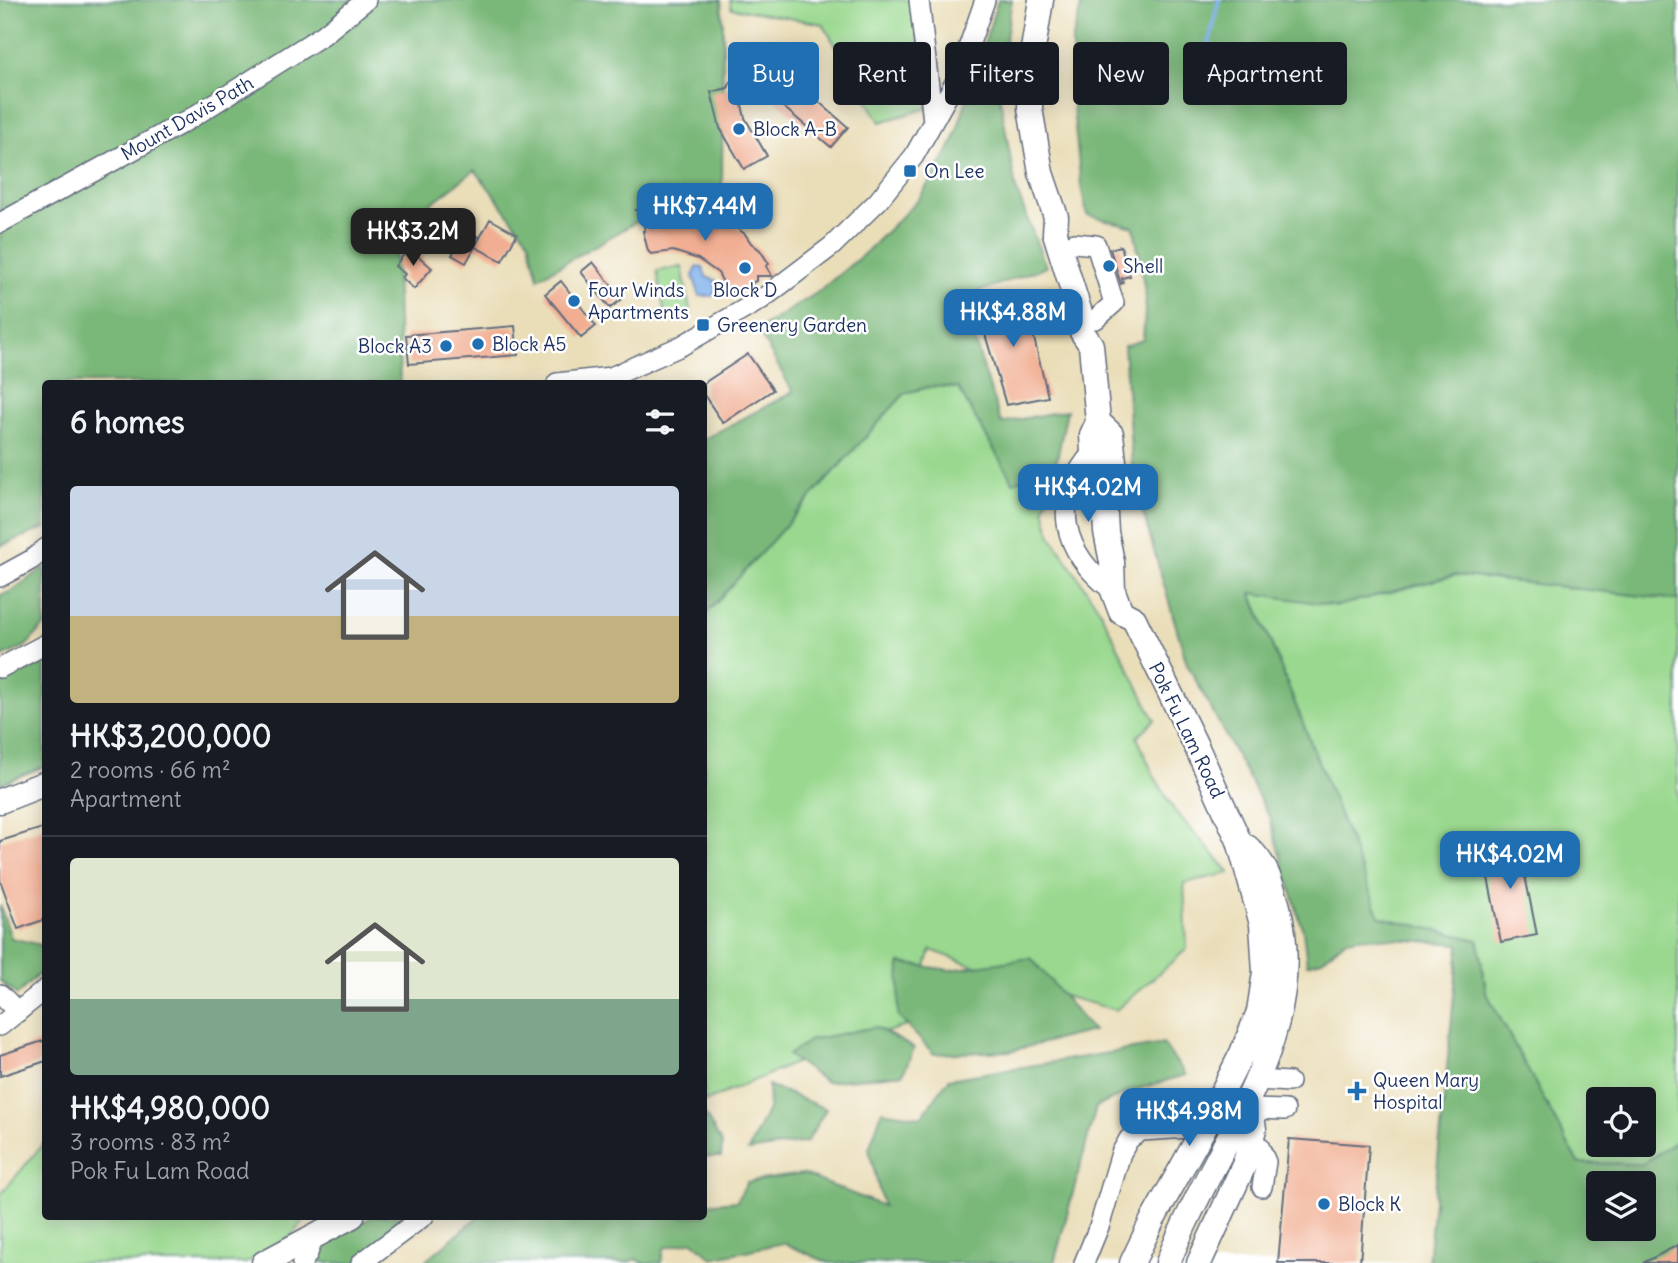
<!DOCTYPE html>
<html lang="en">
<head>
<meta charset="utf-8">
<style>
  body { margin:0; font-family:Delius,sans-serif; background:#242831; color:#f1f3f6; height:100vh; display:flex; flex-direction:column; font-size:26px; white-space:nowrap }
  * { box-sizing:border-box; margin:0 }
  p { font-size:23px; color:#9ea1a6 }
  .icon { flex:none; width:38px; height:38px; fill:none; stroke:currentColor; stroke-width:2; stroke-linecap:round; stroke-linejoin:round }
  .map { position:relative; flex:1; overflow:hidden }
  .panel { position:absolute; left:42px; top:380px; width:665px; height:840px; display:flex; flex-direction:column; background:#171b24; border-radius:7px; box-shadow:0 4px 18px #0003 }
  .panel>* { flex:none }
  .banner { position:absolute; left:728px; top:42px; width:665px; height:63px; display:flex; gap:14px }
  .tools { position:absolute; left:1586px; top:1087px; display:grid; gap:14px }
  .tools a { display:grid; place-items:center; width:70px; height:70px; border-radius:7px; background:#171b24; box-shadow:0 4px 18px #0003; font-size:35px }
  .price { position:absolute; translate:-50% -60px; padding:0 16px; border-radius:14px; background:#1f6fb2; color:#fff; font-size:23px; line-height:46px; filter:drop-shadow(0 2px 4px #0008) }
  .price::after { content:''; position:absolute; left:50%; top:42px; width:21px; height:16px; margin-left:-10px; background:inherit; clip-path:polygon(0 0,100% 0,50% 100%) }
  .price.selected { background:#222; color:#fff }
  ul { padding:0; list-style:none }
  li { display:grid; align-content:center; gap:14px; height:371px; padding:0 28px }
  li+li { border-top:2px solid #363941 }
  li span { display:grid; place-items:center; height:217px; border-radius:7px; color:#555 }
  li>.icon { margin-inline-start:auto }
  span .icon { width:126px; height:126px; fill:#fffc; stroke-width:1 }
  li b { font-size:30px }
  h2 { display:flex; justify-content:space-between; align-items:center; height:84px; padding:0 28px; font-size:30px }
  .pill { padding:0 24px; border-radius:7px; background:#171b24; box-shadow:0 4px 18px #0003; font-size:24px; line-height:63px }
  .pill.selected { background:#1f6fb2; color:#fff }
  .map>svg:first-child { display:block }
</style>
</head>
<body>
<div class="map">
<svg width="1678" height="1263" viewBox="0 0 1678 1263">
  <rect width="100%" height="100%" fill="#fff"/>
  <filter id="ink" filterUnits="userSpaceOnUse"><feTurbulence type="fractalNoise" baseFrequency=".0143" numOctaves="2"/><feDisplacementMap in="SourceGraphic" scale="14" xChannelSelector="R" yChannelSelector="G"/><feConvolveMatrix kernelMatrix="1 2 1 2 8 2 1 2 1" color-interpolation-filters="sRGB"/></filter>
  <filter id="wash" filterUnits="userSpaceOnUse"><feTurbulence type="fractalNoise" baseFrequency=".00686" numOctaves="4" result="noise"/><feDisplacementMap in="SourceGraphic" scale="28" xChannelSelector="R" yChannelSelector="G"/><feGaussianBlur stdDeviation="1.57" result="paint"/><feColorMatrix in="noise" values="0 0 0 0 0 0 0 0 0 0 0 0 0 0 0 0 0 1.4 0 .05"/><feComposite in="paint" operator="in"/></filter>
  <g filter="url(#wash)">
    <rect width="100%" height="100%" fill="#eadeb9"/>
    <path fill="#99d88e" stroke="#5a8476" stroke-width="2" fill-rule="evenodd" d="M730,0H914L928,108L880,122L823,24L731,8Z
      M682,267L691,315L666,320L657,271Z
      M933,386L958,388L1013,482L1055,469L1044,508L1051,536L1099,609L1155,720L1137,737L1153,774L1174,810L1230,873L1184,883L1187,949L1116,1010L1038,989L931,950L907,1026L830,1048L704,1102V616L905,393Z
      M1455,575L1678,600V1140L1642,1164L1578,1163L1486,992L1478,940L1380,917L1251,592L1337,606ZM1598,1099H1643V1144H1598Z
      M45,1142L46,1216H307L291,1236L246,1263H0V1195Z"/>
    <path fill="#7ab879" stroke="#4a746c" stroke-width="2" fill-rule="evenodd" d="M0,0H721L723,23L722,194L635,223L538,278L529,241L475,170L395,231L400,383H46L45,528L0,546Z
      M998,0H1012L998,87L1016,189L1046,267L961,298L1001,423L1067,410L1055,469L1013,482L958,388L933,386L905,393L704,616V439L793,392L758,330L818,292L865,253L919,199L953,143Z
      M1083,0H1678V600L1455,575L1337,606L1251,593L1380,917L1478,940L1486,992L1578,1163L1642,1164L1678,1140V1263H1428L1459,944L1366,937L1345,940L1322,960L1307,964L1303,931L1269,816L1187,664L1133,478L1124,346L1143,340L1146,298L1134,227L1087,215L1081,186L1073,107L1072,41ZM1598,1183H1643V1228H1598Z
      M45,567V625L26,646L0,658V595L10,592Z
      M45,663V766L0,784V683Z
      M0,905L11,938L45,946V968L17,995L0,981Z
      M1031,958L1093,1031L1010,1051L934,1054L898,1016L900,963L950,970Z
      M875,1027L914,1048L903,1074L826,1082L788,1055L810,1040Z
      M1163,1044L1186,1075L1131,1091L1096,1107L1054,1263H829L783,1243L712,1258L693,1241L664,1248L661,1263H642L637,1259L626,1263L424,1262L479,1216H704V1204L737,1201L747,1182L803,1174L883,1206L869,1149L882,1111L921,1117L949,1079Z
      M768,1085L826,1109L807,1142L748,1151L769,1107Z
      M704,1113L722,1144L721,1157H704Z
      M374,1216H418L355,1263H327L298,1256Z"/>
    <path fill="#82b2ed" stroke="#4e70a6" stroke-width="2" d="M697,267L703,268L706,277L715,280C718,287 718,291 712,296H700L693,276Z"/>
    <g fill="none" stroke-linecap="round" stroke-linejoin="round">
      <path stroke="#82b2ed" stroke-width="4.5" d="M1202,74L1219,0"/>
    </g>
    <g id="blocks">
      <path fill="#f1ae92" d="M744,53L783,71L848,127L831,147L768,94L736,79L745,118L767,156L744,169L720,128L711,92L728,88Z
        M668,204L678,207L688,206L709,212L717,218L726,221L745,234L751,243L760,250L769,264L766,266L772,276H756V281L751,283L753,285L733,293L727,290L718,273L698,259L673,251L651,254L648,251L643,231H645L644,226L647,223L636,210L649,209V206Z
        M490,219L517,234L502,261L475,247Z
        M466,230L480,238L466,263L452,255Z
        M1121,246L1130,276L1122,278L1123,283L1121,284L1110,249Z
        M409,248L432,268L414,289L402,278L405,274L395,266Z
        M593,262L622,299L610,308L581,272Z
        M561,281L596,326L581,338L545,294Z
        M1023,292L1048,397L1006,405L977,307Z
        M515,326L518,355L409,364L406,335Z
        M748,354L773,390L723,423L704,395V383Z
        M46,827V919L18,929L0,880V841Z
        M1518,841L1537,935L1501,942L1482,848Z
        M46,1040V1061L0,1076V1055Z
        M1289,1139L1369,1145L1360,1263H1278Z
        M1678,1245V1263H1643Z"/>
    </g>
  </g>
  <g filter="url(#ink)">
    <use href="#blocks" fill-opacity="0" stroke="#636c7e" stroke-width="2"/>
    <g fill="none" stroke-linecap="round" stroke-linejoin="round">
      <g stroke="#636c7e" stroke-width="22">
        <path id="minor" d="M919,0L933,121
          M0,223L188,120L323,35L366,0
          M1074,243L1096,245L1114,303L1096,319
          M557,383L611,377L681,346L762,299L832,246L878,201L914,156L958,77L985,0
          M1093,452C1049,502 1062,552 1113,591
          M0,577L31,560L46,548
          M0,668L46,644
          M0,994L18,1012
          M0,1026L46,989
          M1258,1080L1289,1082
          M1250,1109L1285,1110
          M1250,1144L1259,1146L1266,1162L1262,1187
          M302,1263L308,1253L313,1238
          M361,1263L424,1216
          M1084,1263L1100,1224L1121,1153L1129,1139L1141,1131L1188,1128L1209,1119"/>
      </g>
      <g stroke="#636c7e" stroke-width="27">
        <path id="major" d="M1041,0L1031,62L1030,108L1041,173L1056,217L1055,233L1080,313L1082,332L1091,345L1098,422L1092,435L1093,452L1096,482L1104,497L1106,532L1112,562L1113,591L1121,612L1134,619L1197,748L1239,841L1262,924L1265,972L1259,1012L1242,1053L1209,1119L1152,1221L1132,1263
          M1098,422L1111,434L1116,480L1104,497
          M0,801L46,783
          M264,1263L352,1216
          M1168,1263C1211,1148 1312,1038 1278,907C1271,883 1266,863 1247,847
          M1199,1263L1245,1163L1254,1129L1249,1100"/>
      </g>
      <use href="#minor" stroke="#fff" stroke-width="19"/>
      <use href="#major" stroke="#fff" stroke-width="24"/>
    </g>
  </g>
  <g fill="#1f6fb2" stroke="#fff" stroke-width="2.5">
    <circle cx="739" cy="129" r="7"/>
    <rect x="903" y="164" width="14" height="14" rx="3.5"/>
    <circle cx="1109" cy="266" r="7"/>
    <circle cx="745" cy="268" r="7"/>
    <circle cx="574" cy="301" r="7"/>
    <rect x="696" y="318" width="14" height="14" rx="3.5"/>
    <circle cx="478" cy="344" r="7"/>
    <circle cx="446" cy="346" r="7"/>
    <path d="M1353.5 1080.5h7v7h7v7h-7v7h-7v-7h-7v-7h7z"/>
    <circle cx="1324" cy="1204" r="7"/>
  </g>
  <g text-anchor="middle" stroke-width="5" stroke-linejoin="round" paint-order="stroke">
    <g font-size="19" fill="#1b2f5e" stroke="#fff">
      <text transform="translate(187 118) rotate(-30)" y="7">Mount Davis Path</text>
      <text transform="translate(1187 730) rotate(64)" y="7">Pok Fu Lam Road</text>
    </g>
    <g font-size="19" fill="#1b2f5e" stroke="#fff" text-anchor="start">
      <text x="753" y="136">Block A-B</text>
      <text x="924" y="178">On Lee</text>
      <text x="1123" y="273">Shell</text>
      <text x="588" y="297">Four Winds<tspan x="588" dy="22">Apartments</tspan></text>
      <text x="745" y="297" text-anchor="middle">Block D</text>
      <text x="717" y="332">Greenery Garden</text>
      <text x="492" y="351">Block A5</text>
      <text x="432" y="353" text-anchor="end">Block A3</text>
      <text x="1373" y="1087">Queen Mary<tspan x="1373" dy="22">Hospital</tspan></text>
      <text x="1338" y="1211">Block K</text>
    </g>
  </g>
</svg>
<div class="tools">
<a><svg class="icon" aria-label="locate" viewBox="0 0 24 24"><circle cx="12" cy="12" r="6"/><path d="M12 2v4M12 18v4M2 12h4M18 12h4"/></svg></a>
<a><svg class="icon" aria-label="layers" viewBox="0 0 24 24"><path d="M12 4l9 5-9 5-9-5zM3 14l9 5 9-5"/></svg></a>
</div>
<b class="price" style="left:705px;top:243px">HK$7.44M</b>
<b class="price selected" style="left:413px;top:268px">HK$3.2M</b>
<b class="price" style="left:1013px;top:349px">HK$4.88M</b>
<b class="price" style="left:1088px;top:524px">HK$4.02M</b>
<b class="price" style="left:1510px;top:891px">HK$4.02M</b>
<b class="price" style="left:1189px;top:1148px">HK$4.98M</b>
<div class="banner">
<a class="pill selected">Buy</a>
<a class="pill">Rent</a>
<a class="pill">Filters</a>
<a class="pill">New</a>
<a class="pill">Apartment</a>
</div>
<section class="panel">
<h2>6 homes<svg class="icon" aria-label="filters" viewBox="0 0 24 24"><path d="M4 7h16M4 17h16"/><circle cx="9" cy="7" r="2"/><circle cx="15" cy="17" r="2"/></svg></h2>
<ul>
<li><span style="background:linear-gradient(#c9d6e8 60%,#c2b280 0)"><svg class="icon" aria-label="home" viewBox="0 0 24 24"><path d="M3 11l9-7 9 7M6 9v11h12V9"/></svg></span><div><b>HK$3,200,000</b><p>2 rooms · 66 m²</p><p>Apartment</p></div></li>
<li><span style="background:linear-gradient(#dfe7d0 65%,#7fa58c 0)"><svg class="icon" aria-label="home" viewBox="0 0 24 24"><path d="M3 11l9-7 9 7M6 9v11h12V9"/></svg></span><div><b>HK$4,980,000</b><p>3 rooms · 83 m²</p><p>Pok Fu Lam Road</p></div></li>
</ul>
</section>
</div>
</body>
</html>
